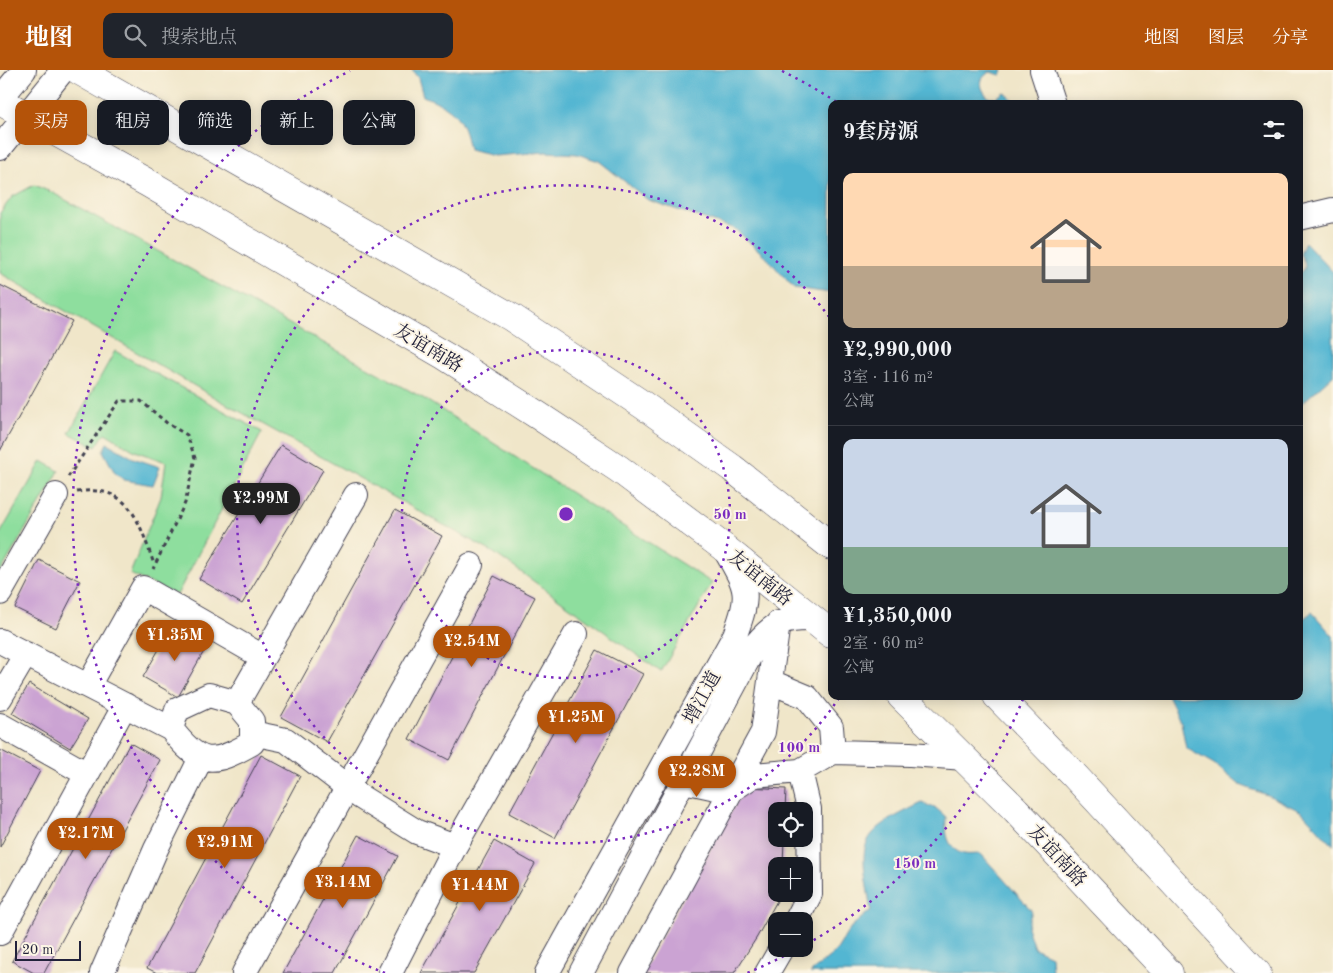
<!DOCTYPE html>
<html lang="zh">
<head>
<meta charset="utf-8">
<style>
  body { margin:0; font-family:"Old Standard TT","Noto Serif SC",serif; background:#20242c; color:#f1f3f6; height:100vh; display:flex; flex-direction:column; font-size:19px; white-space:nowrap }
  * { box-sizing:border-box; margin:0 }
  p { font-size:16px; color:#9ea1a6 }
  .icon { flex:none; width:28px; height:28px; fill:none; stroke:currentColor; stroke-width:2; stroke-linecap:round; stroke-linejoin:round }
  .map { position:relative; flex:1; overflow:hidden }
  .side { position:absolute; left:828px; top:30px; width:475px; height:600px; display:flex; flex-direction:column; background:#171b24; border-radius:10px; box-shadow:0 2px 12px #0003 }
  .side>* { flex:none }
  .banner { position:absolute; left:15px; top:30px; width:475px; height:45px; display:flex; gap:10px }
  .buttons { position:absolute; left:768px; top:732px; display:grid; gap:10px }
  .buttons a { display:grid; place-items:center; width:45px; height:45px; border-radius:10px; background:#171b24; box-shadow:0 2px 12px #0003; font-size:25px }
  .scale { position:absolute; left:15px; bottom:12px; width:66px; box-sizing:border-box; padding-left:5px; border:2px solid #22223b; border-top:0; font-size:14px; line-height:18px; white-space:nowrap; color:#22223b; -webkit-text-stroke:4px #fcf5e5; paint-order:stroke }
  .price { position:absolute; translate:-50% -42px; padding:0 11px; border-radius:18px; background:#b45309; color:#fff; font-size:16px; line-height:32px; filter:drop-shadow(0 1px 2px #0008) }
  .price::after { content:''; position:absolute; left:50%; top:30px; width:15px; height:11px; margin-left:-8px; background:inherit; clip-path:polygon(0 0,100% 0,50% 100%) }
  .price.selected { background:#222; color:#fff }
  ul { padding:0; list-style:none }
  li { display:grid; align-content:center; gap:10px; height:265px; padding:0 15px }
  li+li { border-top:1px solid #363941 }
  li span { display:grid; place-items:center; height:155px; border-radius:10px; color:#555 }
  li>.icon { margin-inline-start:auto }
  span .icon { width:90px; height:90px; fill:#fffc; stroke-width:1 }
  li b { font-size:21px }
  h2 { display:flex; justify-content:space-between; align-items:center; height:60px; padding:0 15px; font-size:21px }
  .pill { padding:0 18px; border-radius:10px; background:#171b24; box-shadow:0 2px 12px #0003; font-size:18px; line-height:45px }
  .pill.selected { background:#b45309; color:#fff }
  header { display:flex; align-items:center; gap:30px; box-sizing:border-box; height:70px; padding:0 25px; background:#b45309; color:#fff }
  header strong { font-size:24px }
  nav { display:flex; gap:28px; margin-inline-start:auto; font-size:18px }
  .search { width:350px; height:45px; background:#20242c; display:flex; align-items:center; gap:12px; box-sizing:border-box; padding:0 18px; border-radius:10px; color:#9ea1a6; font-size:19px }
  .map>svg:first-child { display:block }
</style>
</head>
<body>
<header>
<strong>地图</strong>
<div class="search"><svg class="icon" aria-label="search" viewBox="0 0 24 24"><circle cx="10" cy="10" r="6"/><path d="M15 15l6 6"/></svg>搜索地点</div>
<nav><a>地图</a><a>图层</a><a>分享</a></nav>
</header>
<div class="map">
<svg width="1333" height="903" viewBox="0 0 1333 903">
  <rect width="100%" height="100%" fill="#fcf5e5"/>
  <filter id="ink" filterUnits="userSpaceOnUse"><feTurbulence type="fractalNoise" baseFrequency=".02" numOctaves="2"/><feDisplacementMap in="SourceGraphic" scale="10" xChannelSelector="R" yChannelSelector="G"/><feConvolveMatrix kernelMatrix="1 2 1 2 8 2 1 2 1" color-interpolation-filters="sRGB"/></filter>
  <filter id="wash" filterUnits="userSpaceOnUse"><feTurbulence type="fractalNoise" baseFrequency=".0096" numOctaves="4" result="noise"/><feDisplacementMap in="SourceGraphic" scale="20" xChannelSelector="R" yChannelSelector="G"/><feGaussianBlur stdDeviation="1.12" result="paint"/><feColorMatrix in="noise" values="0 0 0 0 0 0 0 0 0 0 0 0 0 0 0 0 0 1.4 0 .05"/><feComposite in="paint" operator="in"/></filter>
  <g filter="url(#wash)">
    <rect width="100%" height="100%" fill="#f0e6c9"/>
    <path fill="#8ede9e" stroke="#58806c" d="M34,115L53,123L423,328L712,513L661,602L494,483L212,326L0,203V143L12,127Z
      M115,281L262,362L177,525L130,504L161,427L166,392L135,381L105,363L96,377L69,363Z
      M42,391L59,401L0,503V464Z"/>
    <path fill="#53b6d2" stroke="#3a6c86" d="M412,0H1003L1001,5L990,2C977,9 980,19 989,28H996L1004,22L1018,34H831V223L794,218L766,187L735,159L648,130L599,91L577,84L546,82L494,86L469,80C463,47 454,38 423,26L418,8Z
      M1305,172L1333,202V305L1299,336V205L1305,198L1304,191L1300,184Z
      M107,373L133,388L160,397L153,415L124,410L115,403L103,381Z
      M1312,542L1333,566V775L1302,742L1272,727L1240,715L1214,694L1186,678L1181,652L1168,626H1299V552Z
      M922,733L937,739L946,747C945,761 947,780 964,784C969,785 975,784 981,784L1032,841L1027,857L1034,878L1051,886L1052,903H810L836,881L851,857L871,840C859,771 855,765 922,733Z"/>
    <g id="blocks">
      <path fill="#cba3d3" d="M0,215L72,251L0,381Z
        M281,375L323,400L242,534L199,509Z
        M395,440L442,466L327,672L281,647Z
        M39,490L80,511L56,558L15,538Z
        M494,506L535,527L449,690L409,669Z
        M172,557L207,576L178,627L143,607Z
        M597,580L643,604L555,768L509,743Z
        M29,614L88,649L70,678L12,643Z
        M130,673L160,690L44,903H34L12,891Z
        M0,680L40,701L0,777Z
        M261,685L300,706L195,903H157L147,898Z
        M745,717L786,719L785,741H776V769H784L783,796H776L778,829L757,867L734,903H642Z
        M358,765L398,786L335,903H283Z
        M494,771L535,794L474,903H421Z"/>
    </g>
  </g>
  <g filter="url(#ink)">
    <use href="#blocks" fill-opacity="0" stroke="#413f50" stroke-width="1"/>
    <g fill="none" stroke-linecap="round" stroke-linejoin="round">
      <g stroke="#413f50" stroke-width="26">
        <path id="minor" d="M1042,0L1053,34
          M0,29L24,0
          M0,78L63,0
          M1299,148L1333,140
          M0,523L56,425
          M0,571L171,659C200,696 212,696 252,673V651L237,633L209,625L177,640L171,659
          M771,612L807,627L831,657L833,682
          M88,616L143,518L263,587
          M0,628L26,584
          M237,633L356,425
          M0,655L87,704
          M252,663L286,670L359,726L417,762L455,776
          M684,711L730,721L754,705L800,701L833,682L910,684L965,688
          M796,851L810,824L809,739L800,701
          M0,863L125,635
          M102,903L156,779L201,688
          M244,903L471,495
          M390,903L455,776L576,564
          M547,903L735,565C750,524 748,520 727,483
          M581,903L756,574C775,552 785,548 814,549
          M632,903L763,662L778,553
          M767,903L781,879"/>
      </g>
      <g stroke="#413f50" stroke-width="29">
        <path id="major" d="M78,0L511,247L643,335L732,398L831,476
          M0,31L148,113L445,286L539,346L619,399L723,477L831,564
          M901,626L1016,740L1169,903
          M997,626L1073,704L1257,903"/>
      </g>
      <path stroke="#413f50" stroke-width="3" stroke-dasharray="4 4" stroke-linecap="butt" d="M68,407L119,331H141L168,354L187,365L195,388L185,433L153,499
        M77,422C131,413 139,453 154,494"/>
      <use href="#minor" stroke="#fff" stroke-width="24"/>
      <use href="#major" stroke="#fff" stroke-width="28"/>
    </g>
  </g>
  <g fill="none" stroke="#7b2cbf" stroke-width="2.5" stroke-dasharray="2.5 5">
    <circle cx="566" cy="444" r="164"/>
    <path d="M839 628A329 329 0 1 1 830 248"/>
    <path d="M1023 629A493 493 0 0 1 805 875M797 879A493 493 0 0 1 747 903M385 903A493 493 0 0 1 350 1M782 1A493 493 0 0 1 838 33"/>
  </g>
  <g text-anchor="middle" stroke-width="4" stroke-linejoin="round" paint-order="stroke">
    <g font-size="19" fill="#22223b" stroke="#fcf5e5">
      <text transform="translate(429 277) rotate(31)" y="7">友谊南路</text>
      <text transform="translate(761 507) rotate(39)" y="7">友谊南路</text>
      <text transform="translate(701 627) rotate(-61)" y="7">增江道</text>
      <text transform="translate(1058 785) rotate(47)" y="7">友谊南路</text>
    </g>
  </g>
  <circle cx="566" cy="444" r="8" fill="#7b2cbf" stroke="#fcf5e5" stroke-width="2.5"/>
  <g font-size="15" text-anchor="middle" font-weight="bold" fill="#7b2cbf" stroke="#fcf5e5" stroke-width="4" stroke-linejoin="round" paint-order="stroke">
    <text x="730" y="449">50 m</text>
    <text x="799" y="682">100 m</text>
    <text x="915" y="798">150 m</text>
  </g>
</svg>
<div class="buttons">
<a><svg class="icon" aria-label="locate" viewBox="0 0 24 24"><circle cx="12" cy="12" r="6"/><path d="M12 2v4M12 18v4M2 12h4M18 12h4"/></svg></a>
<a>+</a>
<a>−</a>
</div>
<div class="scale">20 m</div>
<b class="price selected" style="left:261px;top:455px">¥2.99M</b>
<b class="price" style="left:175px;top:592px">¥1.35M</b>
<b class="price" style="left:472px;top:598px">¥2.54M</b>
<b class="price" style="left:576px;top:674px">¥1.25M</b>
<b class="price" style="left:697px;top:728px">¥2.28M</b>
<b class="price" style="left:86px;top:790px">¥2.17M</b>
<b class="price" style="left:225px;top:799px">¥2.91M</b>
<b class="price" style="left:343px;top:839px">¥3.14M</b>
<b class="price" style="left:480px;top:842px">¥1.44M</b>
<div class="banner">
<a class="pill selected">买房</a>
<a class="pill">租房</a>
<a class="pill">筛选</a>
<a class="pill">新上</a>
<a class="pill">公寓</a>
</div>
<section class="side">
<h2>9套房源<svg class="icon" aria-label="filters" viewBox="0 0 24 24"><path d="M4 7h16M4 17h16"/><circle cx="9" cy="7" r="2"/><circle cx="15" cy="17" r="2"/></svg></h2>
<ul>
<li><span style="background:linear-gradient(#ffd9b3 60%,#b9a48a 0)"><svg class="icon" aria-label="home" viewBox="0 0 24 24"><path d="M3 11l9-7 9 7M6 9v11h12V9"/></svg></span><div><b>¥2,990,000</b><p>3室 · 116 m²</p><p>公寓</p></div></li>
<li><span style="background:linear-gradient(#c9d6e8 70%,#7fa58c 0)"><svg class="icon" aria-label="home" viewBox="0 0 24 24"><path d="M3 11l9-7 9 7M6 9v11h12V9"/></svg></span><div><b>¥1,350,000</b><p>2室 · 60 m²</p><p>公寓</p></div></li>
</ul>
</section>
</div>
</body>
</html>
